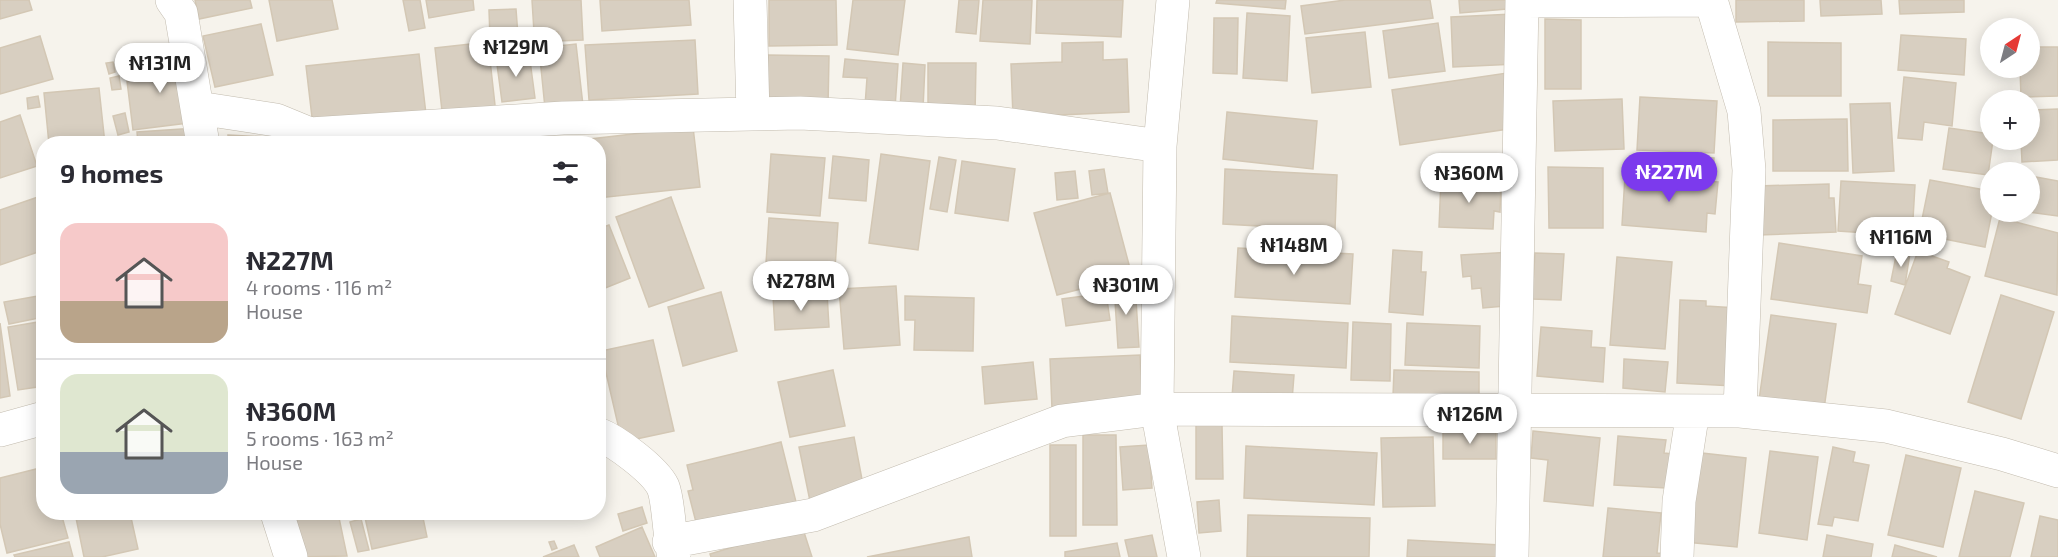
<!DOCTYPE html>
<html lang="en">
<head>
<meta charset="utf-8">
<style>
  body { margin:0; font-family:"Exo 2",sans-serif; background:#f2f2f3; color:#2b2b33; height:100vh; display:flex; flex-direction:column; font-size:22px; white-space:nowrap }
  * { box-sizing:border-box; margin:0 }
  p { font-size:20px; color:#7c7c81 }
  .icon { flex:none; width:33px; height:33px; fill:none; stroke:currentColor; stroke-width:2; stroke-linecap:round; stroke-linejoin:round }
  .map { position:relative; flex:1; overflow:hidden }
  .side { position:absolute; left:36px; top:136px; width:570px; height:384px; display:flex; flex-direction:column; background:#fff; border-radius:24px; box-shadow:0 3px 15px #0003 }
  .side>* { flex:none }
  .needle { width:39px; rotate:36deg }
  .fabs { position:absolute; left:1980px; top:18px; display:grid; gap:12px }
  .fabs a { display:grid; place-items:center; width:60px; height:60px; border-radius:50%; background:#fff; box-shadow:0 3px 15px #0003; font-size:30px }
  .price { position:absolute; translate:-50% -51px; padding:0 14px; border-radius:21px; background:#fff; color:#222; font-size:20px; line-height:39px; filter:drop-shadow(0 2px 3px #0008) }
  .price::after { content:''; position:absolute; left:50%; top:36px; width:18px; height:14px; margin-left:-9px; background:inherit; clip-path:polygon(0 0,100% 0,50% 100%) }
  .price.active { background:#7c3aed; color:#fff }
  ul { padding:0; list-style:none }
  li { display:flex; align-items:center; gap:18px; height:150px; padding:0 24px }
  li+li { border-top:2px solid #e1e1e2 }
  li span { display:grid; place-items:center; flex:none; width:168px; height:120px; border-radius:18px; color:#555 }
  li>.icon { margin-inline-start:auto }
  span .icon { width:72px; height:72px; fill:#fffc; stroke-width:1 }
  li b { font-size:26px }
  h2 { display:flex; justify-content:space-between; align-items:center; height:72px; padding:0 24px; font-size:26px }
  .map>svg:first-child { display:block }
</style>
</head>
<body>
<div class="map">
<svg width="2058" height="557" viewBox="0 0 2058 557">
  <rect width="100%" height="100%" fill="#f6f3ec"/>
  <path fill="#d8cfc1" stroke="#d3c7b4" stroke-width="1.5" d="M0,0H29L32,10L0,19Z
    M195,0H250L252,8L199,19Z
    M269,0H332L338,29L277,41Z
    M403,0H420L425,28L409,31Z
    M426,0H473L474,10L429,18Z
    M532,0H581L583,40L558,41V32H534Z
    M600,0H689L691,25L602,31Z
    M769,0H836L837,45L769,46Z
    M853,0H905L898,55L847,49Z
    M959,0H979L976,34L956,32Z
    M983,0H1032L1030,44L980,41Z
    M1037,0H1123L1121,37L1036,33Z
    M1217,0H1286L1285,9L1216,3Z
    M1345,0H1430L1433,18L1305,34L1301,6Z
    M1459,0H1506L1507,9L1460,13Z
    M1736,0H1804V21L1736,22Z
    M1820,0H1881L1882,14L1821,16Z
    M1899,0H1964V12L1900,14Z
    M516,9L518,36L490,38L489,10Z
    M1247,13L1290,16L1287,81L1243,78Z
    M1513,14L1516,64L1453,67L1451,17Z
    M1214,18H1238L1237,74L1213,73Z
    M1545,19L1581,20V89H1545Z
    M1438,23L1445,71L1389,78L1383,31Z
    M261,24L273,75L215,87L203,36Z
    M1365,32L1371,87L1312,93L1306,38Z
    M1901,35L1966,39L1964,75L1898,70Z
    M40,36L53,79L0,94V48Z
    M695,40L698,94L589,100L585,45Z
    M488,42L496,114L443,120L435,48Z
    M1103,42V60L1127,59L1129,112L1013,117L1011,64L1062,62V43Z
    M1768,42L1841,43V96H1768Z
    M576,44L584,114L546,118L539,48Z
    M2030,47H2058V96L2021,97L2020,68H2030Z
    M529,53L535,98L502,102L496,57Z
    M419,54L426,114L313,126L306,66Z
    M768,55L829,56L828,107H767Z
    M187,57L196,122L133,130L125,65Z
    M845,59L898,64L895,108L865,106L867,78L843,77Z
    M113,62L115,72L109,74L106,63Z
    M903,63L925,65L923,109L900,108Z
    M928,63H976L975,115H928Z
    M1507,73L1515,128L1400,145L1392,90Z
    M119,76L121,89L112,90L110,78Z
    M1904,77L1956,83L1952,126L1924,122L1922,140L1898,138Z
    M99,88L105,144H49L44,93Z
    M38,96L40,107L28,109L27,98Z
    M1640,97L1717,101L1714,153L1637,150Z
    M1622,99L1624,149L1555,151L1553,101Z
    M1890,103L1894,171L1853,173L1850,104Z
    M2058,109V160L2022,162L2021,140H2030V110Z
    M1227,112L1317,121L1313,169L1223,159Z
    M125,113L129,132L118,135L113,116Z
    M20,115L37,166L0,178V122Z
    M1847,119L1848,171H1773V120Z
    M693,127L700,187L598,198V144H590V139Z
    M196,128L197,144H138L137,132Z
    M1949,128L1990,134V140H1993L1988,175L1943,169Z
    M228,135L286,138V144H228Z
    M583,139V144H546V143Z
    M771,154L825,158L820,216L767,212Z
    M881,154L930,161L918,250L869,243Z
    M1639,154L1714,158L1713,176L1638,172Z
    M833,156L869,160L866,201L829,198Z
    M939,157L956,160L947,212L930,209Z
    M962,161L1015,169L1008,221L955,213Z
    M1548,167L1603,168V228H1549Z
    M1104,169L1108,193L1092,195L1089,171Z
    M1225,169L1337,175L1335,230L1223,224Z
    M1075,171L1078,198L1057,200L1055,173Z
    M1625,176L1718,182L1715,214L1707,213L1706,232L1622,225Z
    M2030,176L2058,181V216L2029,212Z
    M1441,179L1501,182L1500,212L1494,211L1493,229L1439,227Z
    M1930,180L1990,191L1992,212L1985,247L1919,234Z
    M1841,181L1915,185L1912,236L1838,231Z
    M1829,184V198H1834L1836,232L1759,235L1757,186Z
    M1110,193L1132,276L1057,295L1034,213Z
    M38,197L44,213V250L0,265V210Z
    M671,197L704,288L649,307L616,217Z
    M769,218L838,223L834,283L765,278Z
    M2000,218L2058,233L2057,295L1985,276Z
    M609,225L630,278L598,291V229Z
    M1779,243L1862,256L1858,284L1871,286L1867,313L1771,299Z
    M1238,248L1353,254L1350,304L1235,297Z
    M1393,250L1422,252L1421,272H1426L1423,315L1389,312Z
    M1897,251L1910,253L1905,285L1891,281Z
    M1918,251L1949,262L1947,268L1970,277L1950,334L1895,314Z
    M1512,252L1505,306L1483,308L1481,288L1472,289L1471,276L1463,277L1461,255Z
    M1535,253L1564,254L1561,300L1532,299Z
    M1617,257L1672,262L1665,349L1610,345Z
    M1135,284L1139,347L1118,348L1114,285Z
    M896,286L900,345L844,349L839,289Z
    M721,292L737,351L683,366L668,307Z
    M827,293L829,327L775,330L773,296Z
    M1106,293L1110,320L1066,326L1062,299Z
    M44,295V317L9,324L4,302Z
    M2001,295L2054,312L2021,419L1968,402Z
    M905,296L974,298L973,351L914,350L915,320H905Z
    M1680,300L1706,301V306L1737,308L1734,386L1677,383Z
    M1771,315L1836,324L1824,409L1759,400Z
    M1232,316L1348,323L1346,368L1230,362Z
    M44,321V386L18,390L8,327Z
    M1353,322L1391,324L1390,381L1351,380Z
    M0,323L10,396L0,398Z
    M1407,323L1480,326L1479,368L1405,365Z
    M1541,327L1592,331L1591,347L1605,348L1603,382L1537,376Z
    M653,340L674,431L622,442L601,351Z
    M1140,355L1142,405L1052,409L1050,359Z
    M1624,359L1668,362L1665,392L1623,388Z
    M1033,362L1037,399L985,404L982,367Z
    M833,370L845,426L790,437L778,382Z
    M1394,370L1479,372V398L1393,396Z
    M1234,371L1294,375L1292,401L1232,397Z
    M1196,425H1222L1223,479H1196Z
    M1443,431H1496V459H1443Z
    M1533,431L1600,438L1593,506L1544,501L1548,460L1531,458Z
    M1083,435H1116L1117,525H1083Z
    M1618,436L1666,440L1664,453L1682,455L1666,488L1614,485Z
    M854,437L864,490L810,501L799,447Z
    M1433,437L1435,506L1383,507L1381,438Z
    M781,442L798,510L699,534L688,491L693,490L687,465Z
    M1050,445H1076V536H1050Z
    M1149,445L1152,488L1123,490L1120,447Z
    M1246,446L1377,453L1374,505L1244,498Z
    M1833,447L1855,452L1853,462L1869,465L1858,521L1834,517L1832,526L1818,524Z
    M1770,451L1818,457L1807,540L1759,533Z
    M1693,452L1746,458L1737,547L1685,542Z
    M1906,455L1961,468L1943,547L1888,535Z
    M44,467V513H61L68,538L7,553L0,524V478Z
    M1975,491L2024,503L2010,557H1959Z
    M1219,500L1221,531L1199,533L1197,502Z
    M642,507L647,523L623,531L618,514Z
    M1608,508L1661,513L1657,553L1670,554L1669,557H1603Z
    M75,513H130L138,549L102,557H84Z
    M287,513H338L347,556L295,557Z
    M364,513H422L427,537L372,549Z
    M465,513H489L466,519Z
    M1248,515L1370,518L1369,557H1247Z
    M2040,516L2058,520V557H2031Z
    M361,519L369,550L358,552L350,522Z
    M802,526L812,557H711L710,554Z
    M642,527L655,557H600L596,547Z
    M1152,535L1157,557H1129L1125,540Z
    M1827,535L1873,544L1871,557H1823Z
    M969,537L972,557H867Z
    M1408,540L1500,545L1499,557H1407Z
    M554,541L557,548L552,550L549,542Z
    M69,542L73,557H15L14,555Z
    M1117,543L1120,557H1065V552Z
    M574,545L579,557H543Z
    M1895,545L1937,557H1892Z"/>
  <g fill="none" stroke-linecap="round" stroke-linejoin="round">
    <g stroke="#c2bbae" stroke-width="34">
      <path id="minor" d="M172,0L181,13L203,144
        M750,0L753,114
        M1173,0L1160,146L1157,409L1184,557
        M1711,0L1744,111L1749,170L1740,411
        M1522,1L1711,0
        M198,108L276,120L310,134L563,118L800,113L997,123L1160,146
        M0,430L44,418
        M598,434C616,441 655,470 663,487C669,501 669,538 674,557
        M277,513L291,557
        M669,542L813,515L1062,421L1157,409L1740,411L1886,426L2002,454L2058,471
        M1512,557L1522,0
        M1677,557L1679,501L1693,411"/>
    </g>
    <use href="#minor" stroke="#fff" stroke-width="33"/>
  </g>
</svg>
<div class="fabs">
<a><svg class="needle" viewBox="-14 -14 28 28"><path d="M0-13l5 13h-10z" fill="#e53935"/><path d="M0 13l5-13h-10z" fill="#7c7c81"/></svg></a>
<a>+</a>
<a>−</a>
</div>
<b class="price" style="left:516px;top:78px">₦129M</b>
<b class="price" style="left:160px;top:94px">₦131M</b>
<b class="price active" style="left:1669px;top:203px">₦227M</b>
<b class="price" style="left:1469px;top:204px">₦360M</b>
<b class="price" style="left:1901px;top:268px">₦116M</b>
<b class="price" style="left:1294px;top:276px">₦148M</b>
<b class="price" style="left:801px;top:312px">₦278M</b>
<b class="price" style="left:1126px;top:316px">₦301M</b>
<b class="price" style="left:1470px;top:445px">₦126M</b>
<section class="side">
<h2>9 homes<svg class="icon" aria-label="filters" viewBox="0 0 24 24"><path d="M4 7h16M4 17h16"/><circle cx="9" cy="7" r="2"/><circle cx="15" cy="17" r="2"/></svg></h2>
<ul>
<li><span style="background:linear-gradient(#f6c9c9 65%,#b9a48a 0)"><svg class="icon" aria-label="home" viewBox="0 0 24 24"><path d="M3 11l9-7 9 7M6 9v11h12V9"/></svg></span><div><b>₦227M</b><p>4 rooms · 116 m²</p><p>House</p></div></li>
<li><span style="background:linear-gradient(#dfe7d0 65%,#9aa5b1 0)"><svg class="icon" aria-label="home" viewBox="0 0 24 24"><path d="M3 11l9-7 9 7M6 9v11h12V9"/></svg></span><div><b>₦360M</b><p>5 rooms · 163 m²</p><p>House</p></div></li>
</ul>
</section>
</div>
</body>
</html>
